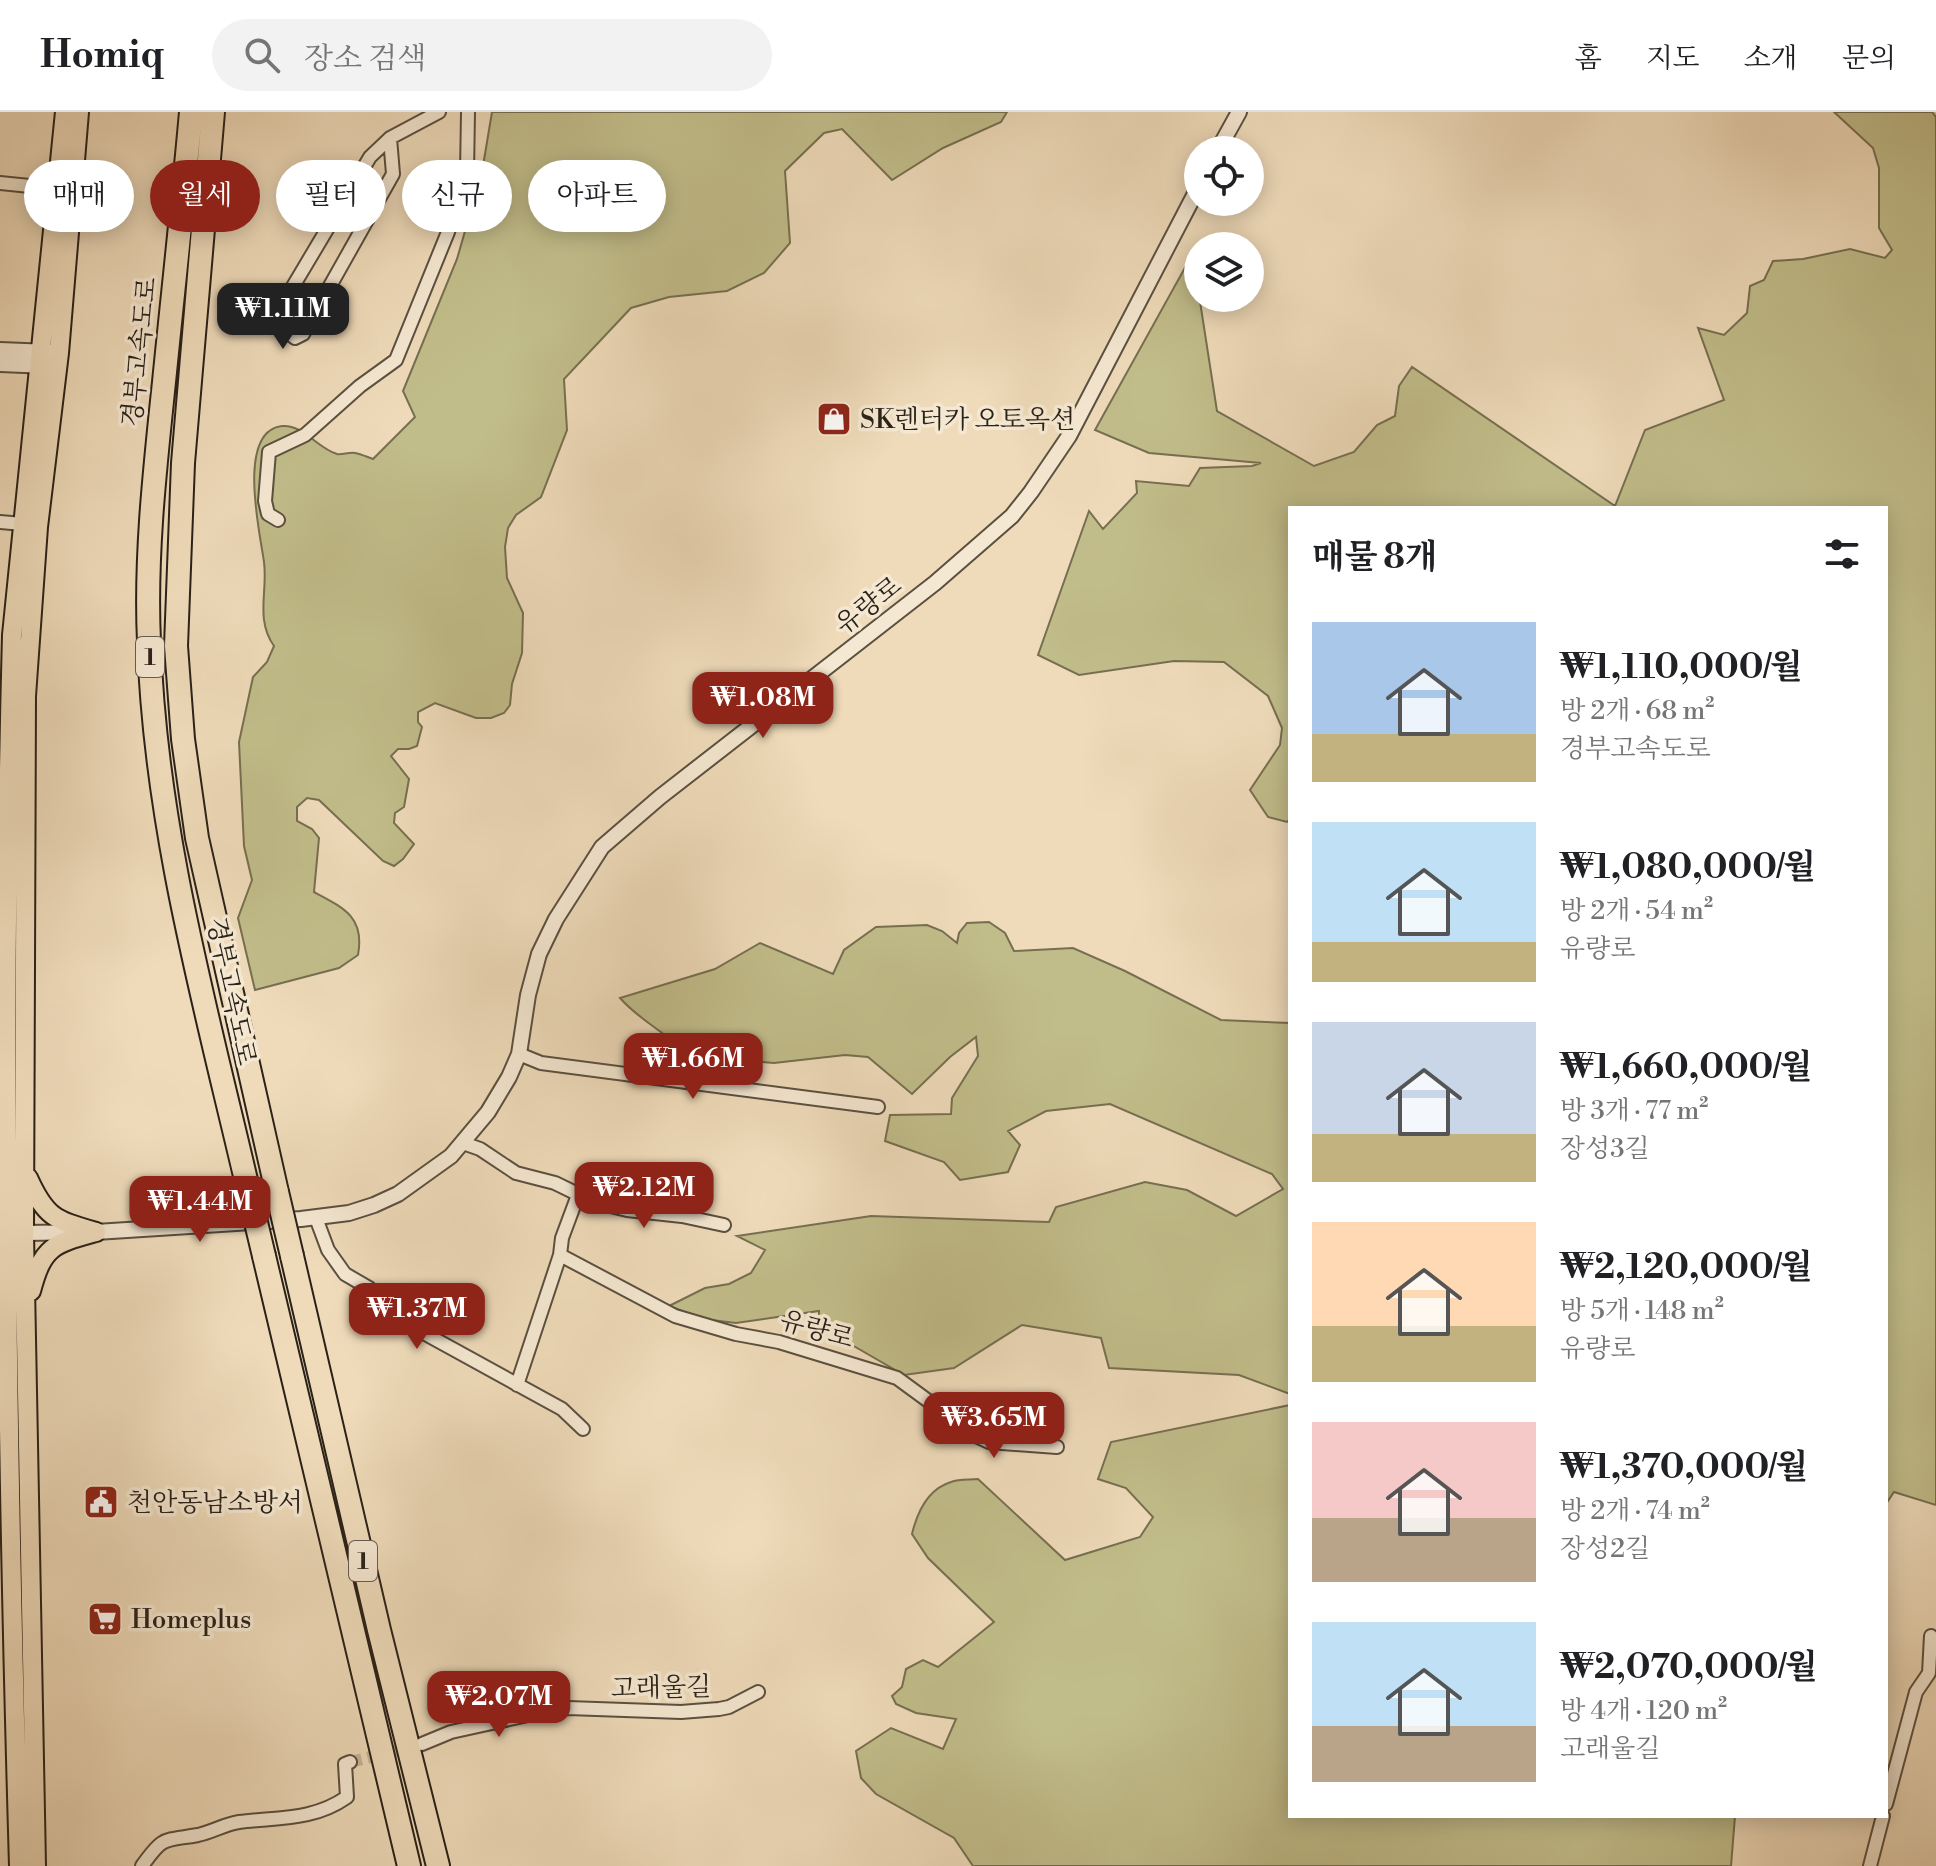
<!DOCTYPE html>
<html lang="ko">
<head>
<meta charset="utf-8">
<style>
  body { margin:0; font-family:"Libre Bodoni","Noto Serif KR",serif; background:#f2f2f2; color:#202124; height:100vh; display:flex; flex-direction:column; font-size:30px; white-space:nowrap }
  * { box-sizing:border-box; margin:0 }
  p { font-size:26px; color:#757577 }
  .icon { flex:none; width:44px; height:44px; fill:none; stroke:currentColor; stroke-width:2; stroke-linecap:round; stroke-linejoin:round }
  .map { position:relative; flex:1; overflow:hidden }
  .panel { position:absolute; left:1288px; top:394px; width:600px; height:1312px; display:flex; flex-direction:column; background:#fff; border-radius:0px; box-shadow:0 4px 20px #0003 }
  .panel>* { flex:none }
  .hud { position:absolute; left:24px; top:48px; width:760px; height:72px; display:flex; gap:16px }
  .buttons { position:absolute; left:1184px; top:24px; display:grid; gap:16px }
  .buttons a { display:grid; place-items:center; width:80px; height:80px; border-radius:50%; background:#fff; box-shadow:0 4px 20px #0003; font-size:40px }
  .price { position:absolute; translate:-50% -68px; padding:0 18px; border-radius:16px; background:#8f2418; color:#fff; font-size:26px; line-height:52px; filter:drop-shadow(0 2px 4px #0008) }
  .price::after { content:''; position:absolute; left:50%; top:48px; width:24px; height:18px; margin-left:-12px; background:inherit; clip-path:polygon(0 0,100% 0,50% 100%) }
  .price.active { background:#222; color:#fff }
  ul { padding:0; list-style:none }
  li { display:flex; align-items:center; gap:24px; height:200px; padding:0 24px }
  li span { display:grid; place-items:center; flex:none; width:224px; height:160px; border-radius:0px; color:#555 }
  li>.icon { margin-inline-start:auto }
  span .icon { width:96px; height:96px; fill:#fffc; stroke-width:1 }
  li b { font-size:34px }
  h2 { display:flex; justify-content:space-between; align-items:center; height:96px; padding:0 24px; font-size:34px }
  .tag { padding:0 28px; border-radius:36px; background:#fff; box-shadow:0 4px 20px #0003; font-size:28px; line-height:72px }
  .tag.active { background:#8f2418; color:#fff }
  header { display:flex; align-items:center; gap:48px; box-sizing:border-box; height:112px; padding:0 40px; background:#fff; border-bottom:2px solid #e0e0e0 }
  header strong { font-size:38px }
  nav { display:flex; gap:44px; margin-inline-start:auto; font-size:28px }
  .search { width:560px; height:72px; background:#f2f2f2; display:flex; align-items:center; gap:20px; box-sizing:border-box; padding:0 28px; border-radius:44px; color:#757577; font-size:30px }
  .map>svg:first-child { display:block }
</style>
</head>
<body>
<header>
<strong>Homiq</strong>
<div class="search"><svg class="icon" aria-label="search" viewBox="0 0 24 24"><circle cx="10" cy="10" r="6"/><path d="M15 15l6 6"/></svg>장소 검색</div>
<nav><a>홈</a><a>지도</a><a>소개</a><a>문의</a></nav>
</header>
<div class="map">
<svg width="1936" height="1754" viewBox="0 0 1936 1754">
  <rect width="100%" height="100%" fill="#efdbba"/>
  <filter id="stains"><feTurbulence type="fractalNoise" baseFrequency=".0025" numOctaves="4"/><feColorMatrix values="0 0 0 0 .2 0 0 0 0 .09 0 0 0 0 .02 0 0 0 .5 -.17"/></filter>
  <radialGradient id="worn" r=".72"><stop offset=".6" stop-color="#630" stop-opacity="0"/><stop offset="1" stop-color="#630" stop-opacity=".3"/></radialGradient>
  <path fill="#c1bd8a" stroke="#766f51" stroke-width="2" d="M492,0H1007L1001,10L943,36L892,68L842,17L824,21L785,59L790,131L764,161L727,179L669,185L631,196L564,267L567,318L541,385L516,403L508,416L505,435L507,466L523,501L522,541L512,572L510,593L504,601L491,606H476L435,591L418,600V610L422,615L417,634L409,637H398L391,644L409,667L404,695L395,701L394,711L414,732L403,747L394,754L383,749L319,688L307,686L297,695V709L312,717L319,726L314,780C344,796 365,805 358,843L339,856L255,878L238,806L252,768L244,734L239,630L253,565L267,550L274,534C255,507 268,479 264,450C260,421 236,319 282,314C303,312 318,337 337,342C342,343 349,340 355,341C361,342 367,345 373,347L415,305L403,279L457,147L482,60Z
    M1834,0H1932L1936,5V1393L1894,1380L1886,1392V396H1290V707L1287,710L1268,705L1250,678L1280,633L1282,616L1268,584L1224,550L1174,549L1079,563L1038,543L1089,399L1103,417L1137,381L1136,369L1189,374L1200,356L1252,354L1261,351L1149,341L1095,318L1187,152L1197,170L1217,299L1314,354L1354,340L1377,313L1395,304L1399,274L1412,255L1615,394L1645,318L1724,288L1698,216L1724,223L1747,201L1750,174L1764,168L1773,149L1803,147L1850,137L1885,146L1892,138L1879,116V56L1873,36Z
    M989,810L1005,821L1014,839L1073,836L1125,859L1221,908L1290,911V1282L1239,1263L1109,1256L1101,1226L1022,1213L954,1256L904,1263L819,1214V1199L736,1211L703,1207L669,1194L705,1176L729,1172L751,1161L765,1138L737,1124L871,1104L1049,1110L1056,1095L1145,1070L1187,1078L1236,1104L1283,1077L1272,1062L1110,992L1046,999L1008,1019L1020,1033L1008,1060L960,1068L944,1050L885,1029L890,1003L951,1002L952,986L978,944L976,925L950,945L912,982L868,945L845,943L774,951L688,943C667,921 639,908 620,886L715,857L760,831L833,862L844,838L876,815L927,813L942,819L957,831L959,821L967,811Z
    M1290,1293V1704H1735L1731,1754H973L954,1726L876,1682L861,1666L856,1639L891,1616L943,1637L956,1607L916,1601L896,1592L892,1584L902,1575L906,1557L923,1548L938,1555L994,1510L928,1446L912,1422C917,1401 928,1377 951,1370C959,1367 970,1368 978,1367L1065,1448L1140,1425L1153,1405L1126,1376L1098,1367L1111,1330Z"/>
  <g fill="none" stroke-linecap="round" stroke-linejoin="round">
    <path stroke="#c8b69a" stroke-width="12" stroke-dasharray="12 6" stroke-linecap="butt" d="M350,1650L413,1635"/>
    <g stroke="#5b5040" stroke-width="16">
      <path id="minor" d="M390,26L393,62L303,222L295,226C284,218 277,212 279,198L370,45L390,26L439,0
        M0,71L59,77
        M278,408L268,402L265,389L269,340L305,323L360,274L396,248L448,120L467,61L468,0
        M0,410L23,412
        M519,942L541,951L878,995
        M463,1031L480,1037L516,1061L555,1071L594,1090L627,1098L682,1104L724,1113
        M578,1083L562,1126L560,1143L675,1204L736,1222L779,1230L897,1266L976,1324L989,1330L1057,1335
        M316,1106L328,1138L345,1162L369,1176L391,1203L562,1297L583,1317
        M517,1273L560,1143
        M422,1632L451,1620L546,1599L568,1596L681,1600L719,1597L729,1595L758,1580
        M1886,1692L1916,1580L1929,1561L1931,1524
        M142,1754C164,1723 164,1729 198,1723C212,1720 225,1712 239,1710C277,1705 313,1709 347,1685L345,1652L350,1650
        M1870,1754L1883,1704"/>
    </g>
    <g stroke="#5b5040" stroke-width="18">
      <path id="tertiary" d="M1218,38L1239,0
        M0,238L50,240
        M0,252L48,254
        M24,1121L96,1120L301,1107L349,1101L374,1093L398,1082L451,1044L488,1000L509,965L519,942L528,883L539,842L556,807L602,735L660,685L935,471L1012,404L1031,380L1069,324L1198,76"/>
    </g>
    <g stroke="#2a2118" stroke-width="22">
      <path id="primary" d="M28,1066C46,1106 55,1108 96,1120
        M31,1179C43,1134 53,1132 96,1120
        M19,1754C7,1344 1,934 12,523L65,0
        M36,1754L24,1121L26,584L38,415L59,241L79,0"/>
    </g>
    <g stroke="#2a2118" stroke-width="26">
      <path id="motorway" d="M191,0C183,90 173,180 164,270C155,356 145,444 149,530C155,717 207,900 249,1081
        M213,0L183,351L176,534L183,627L197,726L277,1080
        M264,1144L409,1754
        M292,1144L379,1518L438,1754"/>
    </g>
    <use href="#minor" stroke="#f5e8d2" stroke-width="12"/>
    <use href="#tertiary" stroke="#f5e8d2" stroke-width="14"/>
    <use href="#primary" stroke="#efdbba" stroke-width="18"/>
    <use href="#motorway" stroke="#efdbba" stroke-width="22"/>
    <g stroke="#2a2118" stroke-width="26" stroke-linecap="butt">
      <path id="motorway-bridge" d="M277,1080L292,1144
        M249,1081L264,1144"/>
    </g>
    <use href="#motorway-bridge" stroke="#efdbba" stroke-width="22"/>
  </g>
  <defs>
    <g id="shop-square" transform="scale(1.8)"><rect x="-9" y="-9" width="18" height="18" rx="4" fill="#8f2418" stroke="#f5e8d2"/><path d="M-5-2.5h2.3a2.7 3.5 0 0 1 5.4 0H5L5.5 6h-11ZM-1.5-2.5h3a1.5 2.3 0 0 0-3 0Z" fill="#fff"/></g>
    <g id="civic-square" transform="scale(1.8)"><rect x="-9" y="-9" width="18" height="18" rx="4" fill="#8f2418" stroke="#f5e8d2"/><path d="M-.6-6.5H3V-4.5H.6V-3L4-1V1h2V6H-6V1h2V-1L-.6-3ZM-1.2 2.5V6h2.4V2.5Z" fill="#fff"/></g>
    <g id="supermarket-square" transform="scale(1.8)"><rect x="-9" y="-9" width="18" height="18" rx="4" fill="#8f2418" stroke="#f5e8d2"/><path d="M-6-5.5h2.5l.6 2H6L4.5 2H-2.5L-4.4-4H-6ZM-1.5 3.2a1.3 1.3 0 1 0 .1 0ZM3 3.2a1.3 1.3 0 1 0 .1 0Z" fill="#fff"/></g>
  </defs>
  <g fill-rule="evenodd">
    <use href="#shop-square" x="834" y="307"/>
    <use href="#civic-square" x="101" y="1390"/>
    <use href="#supermarket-square" x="105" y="1507"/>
  </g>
  <g text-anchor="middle" stroke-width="7" stroke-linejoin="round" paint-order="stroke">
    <g fill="#f5e8d2" stroke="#675d50" stroke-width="2">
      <rect x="136" y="525" width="28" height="40" rx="6"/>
      <rect x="349" y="1429" width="28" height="40" rx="6"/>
    </g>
    <g font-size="24" font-weight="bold" fill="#2a2118">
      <text x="150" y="553">1</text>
      <text x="363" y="1457">1</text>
    </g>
    <g font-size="26" fill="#2a2118" stroke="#f5e8d2">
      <text transform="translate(139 240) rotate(-84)" y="9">경부고속도로</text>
      <text transform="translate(868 493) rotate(-38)" y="9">유량로</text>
      <text transform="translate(232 879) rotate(78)" y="9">경부고속도로</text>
      <text transform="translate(817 1217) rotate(16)" y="9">유량로</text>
      <text transform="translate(661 1575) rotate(-1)" y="9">고래울길</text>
    </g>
    <g font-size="26" fill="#2a2118" stroke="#f5e8d2" text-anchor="start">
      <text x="860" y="316">SK렌터카 오토옥션</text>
      <text x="127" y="1399">천안동남소방서</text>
      <text x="131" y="1516">Homeplus</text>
    </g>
  </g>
  <rect width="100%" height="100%" filter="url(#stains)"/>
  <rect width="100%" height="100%" fill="url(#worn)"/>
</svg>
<div class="buttons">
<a><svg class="icon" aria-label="locate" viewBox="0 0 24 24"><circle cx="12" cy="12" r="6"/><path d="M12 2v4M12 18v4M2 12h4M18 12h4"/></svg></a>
<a><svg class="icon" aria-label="layers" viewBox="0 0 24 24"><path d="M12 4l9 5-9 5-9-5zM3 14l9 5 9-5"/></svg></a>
</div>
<b class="price active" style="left:283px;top:239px">₩1.11M</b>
<b class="price" style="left:763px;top:628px">₩1.08M</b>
<b class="price" style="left:693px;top:989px">₩1.66M</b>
<b class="price" style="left:644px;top:1118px">₩2.12M</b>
<b class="price" style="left:200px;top:1132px">₩1.44M</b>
<b class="price" style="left:417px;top:1239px">₩1.37M</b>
<b class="price" style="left:994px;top:1348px">₩3.65M</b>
<b class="price" style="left:499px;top:1627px">₩2.07M</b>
<div class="hud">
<a class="tag">매매</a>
<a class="tag active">월세</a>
<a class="tag">필터</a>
<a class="tag">신규</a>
<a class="tag">아파트</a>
</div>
<section class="panel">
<h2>매물 8개<svg class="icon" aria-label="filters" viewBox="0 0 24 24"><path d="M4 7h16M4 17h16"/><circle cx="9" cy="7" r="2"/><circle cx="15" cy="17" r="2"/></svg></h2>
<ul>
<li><span style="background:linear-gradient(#a9c7e8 70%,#c2b280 0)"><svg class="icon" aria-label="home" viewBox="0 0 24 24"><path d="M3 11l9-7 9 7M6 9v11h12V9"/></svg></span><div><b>₩1,110,000/월</b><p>방 2개 · 68 m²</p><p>경부고속도로</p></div></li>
<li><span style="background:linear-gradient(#bfe0f5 75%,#c2b280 0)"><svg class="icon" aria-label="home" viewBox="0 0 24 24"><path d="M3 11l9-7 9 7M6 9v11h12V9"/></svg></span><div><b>₩1,080,000/월</b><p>방 2개 · 54 m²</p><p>유량로</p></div></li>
<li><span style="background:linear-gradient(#c9d6e8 70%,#c2b280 0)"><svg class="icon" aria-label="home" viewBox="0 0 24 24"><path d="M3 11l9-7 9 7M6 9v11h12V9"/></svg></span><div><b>₩1,660,000/월</b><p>방 3개 · 77 m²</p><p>장성3길</p></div></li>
<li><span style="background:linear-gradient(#ffd9b3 65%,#c2b280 0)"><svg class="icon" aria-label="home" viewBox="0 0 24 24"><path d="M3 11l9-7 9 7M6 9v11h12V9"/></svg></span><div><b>₩2,120,000/월</b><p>방 5개 · 148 m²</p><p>유량로</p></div></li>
<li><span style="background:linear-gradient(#f6c9c9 60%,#b9a48a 0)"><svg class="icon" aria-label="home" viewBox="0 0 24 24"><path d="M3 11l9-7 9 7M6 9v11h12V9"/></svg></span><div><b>₩1,370,000/월</b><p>방 2개 · 74 m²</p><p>장성2길</p></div></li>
<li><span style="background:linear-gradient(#bfe0f5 65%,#b9a48a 0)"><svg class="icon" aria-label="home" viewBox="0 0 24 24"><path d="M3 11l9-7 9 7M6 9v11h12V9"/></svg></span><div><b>₩2,070,000/월</b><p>방 4개 · 120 m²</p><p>고래울길</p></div></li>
</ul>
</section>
</div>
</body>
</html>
